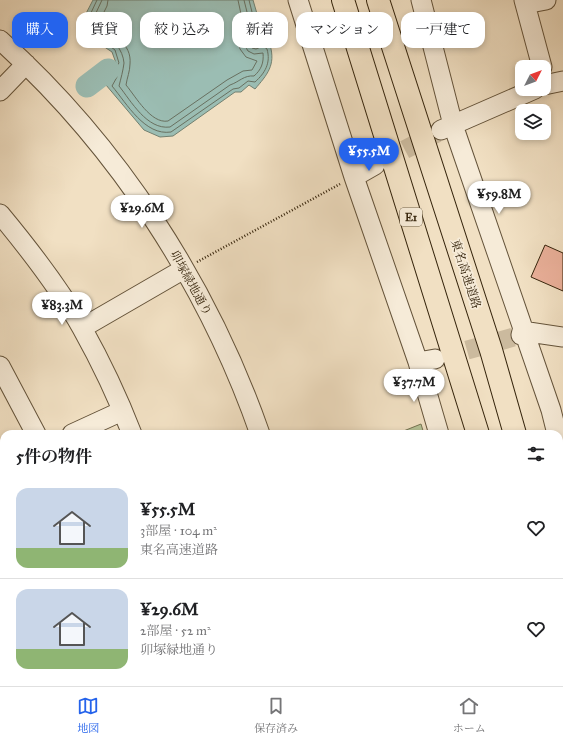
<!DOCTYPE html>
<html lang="ja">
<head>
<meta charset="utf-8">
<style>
  body { margin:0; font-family:"IM FELL Great Primer","Noto Serif JP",serif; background:#f6f6f6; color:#202124; height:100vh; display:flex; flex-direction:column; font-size:15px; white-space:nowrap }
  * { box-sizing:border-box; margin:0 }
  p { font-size:13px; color:#757577 }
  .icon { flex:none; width:22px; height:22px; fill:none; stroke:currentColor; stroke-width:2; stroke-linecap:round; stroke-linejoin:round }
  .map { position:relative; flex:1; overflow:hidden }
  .drawer { position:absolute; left:0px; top:430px; width:563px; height:256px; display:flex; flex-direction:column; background:#fff; border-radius:12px 12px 0 0; box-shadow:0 2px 6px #0003 }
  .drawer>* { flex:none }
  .top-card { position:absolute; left:12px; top:12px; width:539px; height:36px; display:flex; gap:8px }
  .needle { width:26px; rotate:48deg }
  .tools { position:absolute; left:515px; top:60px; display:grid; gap:8px }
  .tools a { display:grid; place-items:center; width:36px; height:36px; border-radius:8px; background:#fff; box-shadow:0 2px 6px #0003; font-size:20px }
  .price { position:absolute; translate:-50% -34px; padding:0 9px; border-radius:14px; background:#fff; color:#222; font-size:13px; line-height:26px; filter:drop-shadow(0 1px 2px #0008) }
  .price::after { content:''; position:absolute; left:50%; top:24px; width:12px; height:9px; margin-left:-6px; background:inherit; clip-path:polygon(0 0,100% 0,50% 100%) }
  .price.selected { background:#2563eb; color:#fff }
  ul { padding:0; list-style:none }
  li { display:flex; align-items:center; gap:12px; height:100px; padding:0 16px }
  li+li { border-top:1px solid #e0e0e0 }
  li span { display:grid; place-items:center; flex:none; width:112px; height:80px; border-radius:12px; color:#555 }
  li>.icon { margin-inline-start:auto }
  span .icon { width:48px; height:48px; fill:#fffc; stroke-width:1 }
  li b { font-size:17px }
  h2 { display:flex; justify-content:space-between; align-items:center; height:48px; padding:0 16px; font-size:17px }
  .tag { padding:0 14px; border-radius:12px; background:#fff; box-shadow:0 2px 6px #0003; font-size:14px; line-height:36px }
  .tag.selected { background:#2563eb; color:#fff }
  .tabs { display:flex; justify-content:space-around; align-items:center; height:56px; border-top:1px solid #e0e0e0; background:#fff; font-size:11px; color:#757577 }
  .tabs a { display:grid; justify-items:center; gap:2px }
  .tabs .selected { color:#2563eb }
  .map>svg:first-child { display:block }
</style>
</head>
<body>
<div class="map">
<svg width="563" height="686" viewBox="0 0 563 686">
  <rect width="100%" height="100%" fill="#f1e0c3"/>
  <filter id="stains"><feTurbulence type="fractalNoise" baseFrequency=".005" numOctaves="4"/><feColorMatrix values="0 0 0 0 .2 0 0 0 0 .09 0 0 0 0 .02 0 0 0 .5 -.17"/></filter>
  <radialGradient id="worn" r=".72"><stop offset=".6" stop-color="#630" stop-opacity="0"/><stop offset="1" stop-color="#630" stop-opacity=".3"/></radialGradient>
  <path fill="#b6c397" stroke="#767452" d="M421,424L424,434H396Z"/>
  <path fill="#9bbdb3" stroke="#728070" d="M93,0H253L260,24L249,27L255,45L263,41L270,45C276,65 267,75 255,89L249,85L241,92H235L173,136L160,137L144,130L106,85L113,76L105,67L116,63L112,52L97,42L92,45L77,33L80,25Z"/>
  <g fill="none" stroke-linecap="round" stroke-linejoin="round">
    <path stroke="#687060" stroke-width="1" d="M97,0L82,32L92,39L99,38L115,50L119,63L114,69L117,77L112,86C127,104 145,136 171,132L233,89L239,88L248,81L255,82C265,73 271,63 267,49L263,46L256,49L252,48L246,29L247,24L254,20L249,0
      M102,0L88,30C93,34 94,32 99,33C113,37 123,50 124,63C123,71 121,78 119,86C131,101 147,130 170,127L230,85C239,82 244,75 254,76C261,70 264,63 263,53L254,54L248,51C240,38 237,26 248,16L244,0
      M108,0L107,6L97,26C113,33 132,44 130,64C130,71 127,78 126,85C136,97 151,124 168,121L227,80L243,71L252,70L257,61L246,57L240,49L234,27L241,14L238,0"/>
    <path stroke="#9bbdb3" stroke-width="23" d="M87,86L108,70"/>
  </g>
  <path fill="#ebb19b" stroke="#35240c" d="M545,245L563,253V291L531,277Z"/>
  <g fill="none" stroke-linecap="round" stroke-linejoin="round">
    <path stroke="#cbba9e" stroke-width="19" stroke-dasharray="19 10" stroke-linecap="butt" d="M379,163L437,133
      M439,358L521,335"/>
    <g stroke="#64533a" stroke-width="21">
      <path id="minor" d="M298,0L354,177L418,362L435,359
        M421,0L453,125L551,410L557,434
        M524,0L542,67
        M525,4L546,0
        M0,40C118,146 208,285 260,434
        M544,85L563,81
        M0,91L26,64
        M441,130L535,89
        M354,177L375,165
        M0,214C29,249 60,289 82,328C101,362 118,398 132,434
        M82,328L184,269
        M521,335L522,331L563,337
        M418,362L439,434
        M0,366L36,434
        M72,434L122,411
        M559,442L563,457
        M0,540L4,533
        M0,579L4,580
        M0,650L4,651
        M207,682L208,686
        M333,682L334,686
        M515,682L516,686"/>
    </g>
    <g stroke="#35240c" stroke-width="24">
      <path id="highway" d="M343,0L478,434
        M378,0L491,350L515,434
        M559,584L563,601
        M544,682L545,686"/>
    </g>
    <path stroke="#35240c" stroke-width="2.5" stroke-dasharray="1 2" stroke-linecap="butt" d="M197,262L340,184"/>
    <use href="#minor" stroke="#f6ebd8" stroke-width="19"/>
    <use href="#highway" stroke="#f1e0c3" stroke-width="22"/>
  </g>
  <g text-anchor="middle" stroke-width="3.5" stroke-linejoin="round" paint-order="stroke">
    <rect fill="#f6ebd8" stroke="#6f6049" stroke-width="1" x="400" y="208" width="22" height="18" rx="3"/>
    <g font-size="11" font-weight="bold" fill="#35240c">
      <text x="411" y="221">E1</text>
    </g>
    <g font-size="12" fill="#35240c" stroke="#f6ebd8">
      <text transform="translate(466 274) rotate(72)" y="4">東名高速道路</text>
      <text transform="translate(191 283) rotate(61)" y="4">卯塚緑地通り</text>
    </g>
  </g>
  <rect width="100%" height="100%" filter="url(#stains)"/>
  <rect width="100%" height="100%" fill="url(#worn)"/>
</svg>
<div class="tools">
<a><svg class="needle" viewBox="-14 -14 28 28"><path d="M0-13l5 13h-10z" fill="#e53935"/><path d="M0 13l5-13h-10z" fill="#757577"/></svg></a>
<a><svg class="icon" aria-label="layers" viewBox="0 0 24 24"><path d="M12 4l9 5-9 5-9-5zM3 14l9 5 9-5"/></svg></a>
</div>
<b class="price selected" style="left:369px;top:172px">¥55.5M</b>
<b class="price" style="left:499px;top:215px">¥59.8M</b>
<b class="price" style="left:142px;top:229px">¥29.6M</b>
<b class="price" style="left:62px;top:326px">¥83.3M</b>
<b class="price" style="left:414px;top:403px">¥37.7M</b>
<div class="top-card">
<a class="tag selected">購入</a>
<a class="tag">賃貸</a>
<a class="tag">絞り込み</a>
<a class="tag">新着</a>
<a class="tag">マンション</a>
<a class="tag">一戸建て</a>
</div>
<section class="drawer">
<h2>5件の物件<svg class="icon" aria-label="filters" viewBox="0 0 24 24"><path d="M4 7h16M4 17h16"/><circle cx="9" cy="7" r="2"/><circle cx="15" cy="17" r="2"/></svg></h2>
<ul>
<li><span style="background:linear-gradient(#c9d6e8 75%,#8fb573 0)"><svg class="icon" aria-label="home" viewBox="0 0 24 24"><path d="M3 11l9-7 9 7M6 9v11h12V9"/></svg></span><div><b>¥55.5M</b><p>3部屋 · 104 m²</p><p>東名高速道路</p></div><svg class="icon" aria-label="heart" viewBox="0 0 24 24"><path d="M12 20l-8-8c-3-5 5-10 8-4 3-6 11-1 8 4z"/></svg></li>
<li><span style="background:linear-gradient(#c9d6e8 75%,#8fb573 0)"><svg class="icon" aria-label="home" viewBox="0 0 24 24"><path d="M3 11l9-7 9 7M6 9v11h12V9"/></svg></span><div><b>¥29.6M</b><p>2部屋 · 52 m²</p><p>卯塚緑地通り</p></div><svg class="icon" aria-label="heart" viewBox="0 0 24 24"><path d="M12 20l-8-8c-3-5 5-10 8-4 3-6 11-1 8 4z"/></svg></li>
</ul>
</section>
</div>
<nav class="tabs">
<a class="selected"><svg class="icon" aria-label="map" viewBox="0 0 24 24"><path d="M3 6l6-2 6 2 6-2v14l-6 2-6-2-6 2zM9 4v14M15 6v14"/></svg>地図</a>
<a><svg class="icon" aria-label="saved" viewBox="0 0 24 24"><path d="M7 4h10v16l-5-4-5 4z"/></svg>保存済み</a>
<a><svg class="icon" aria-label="home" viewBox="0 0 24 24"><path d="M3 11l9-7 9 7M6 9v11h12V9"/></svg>ホーム</a>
</nav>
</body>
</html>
